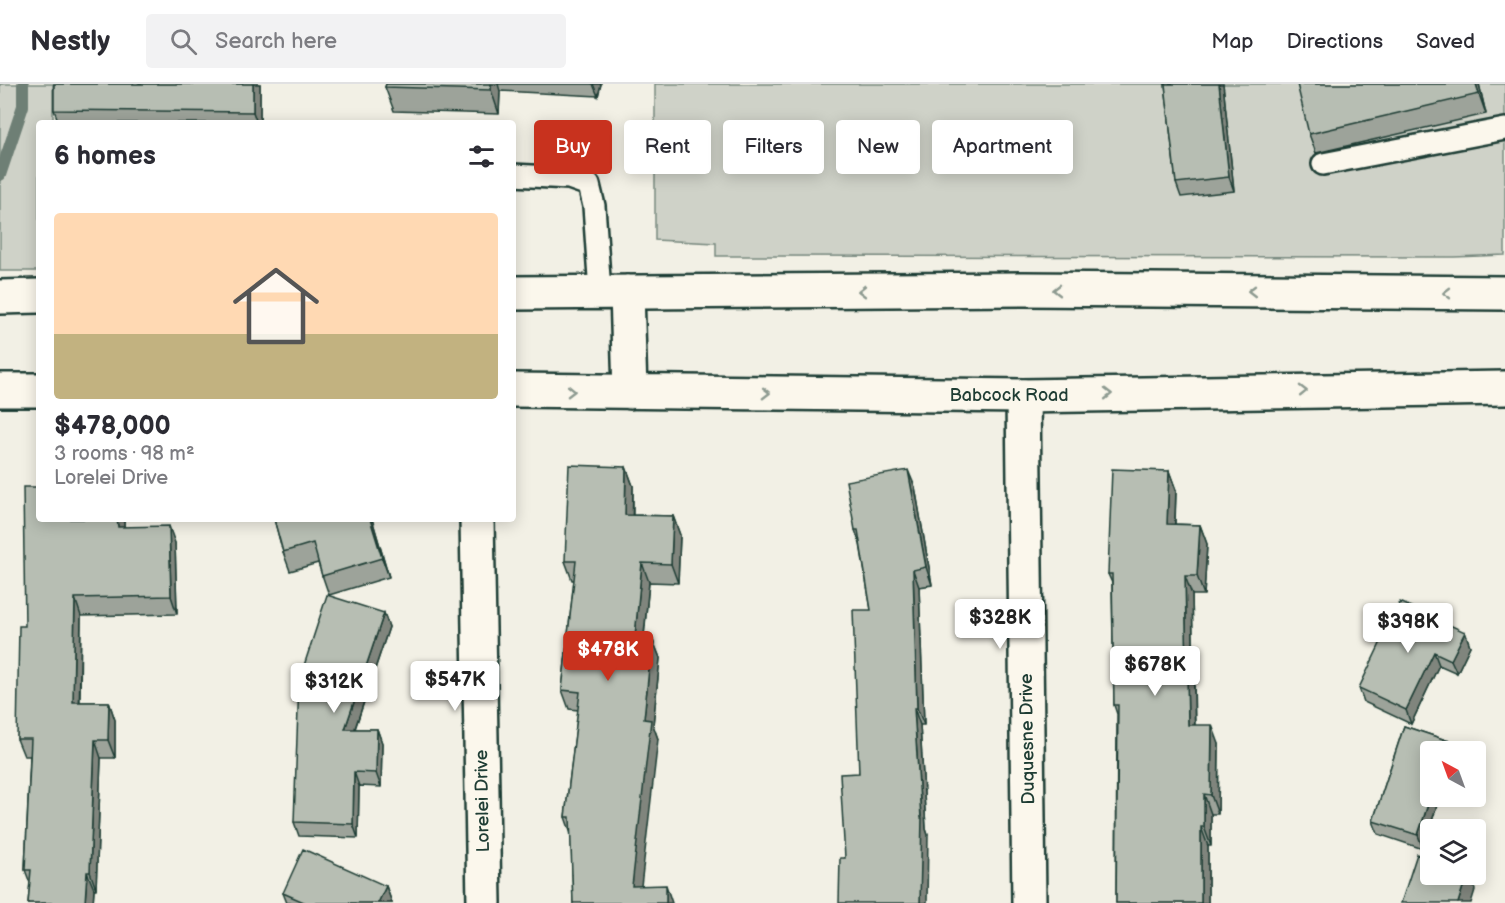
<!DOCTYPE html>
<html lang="en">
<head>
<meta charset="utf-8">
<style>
  body { margin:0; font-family:"Balsamiq Sans",sans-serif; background:#f2f2f3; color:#2b2b33; height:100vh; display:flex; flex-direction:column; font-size:22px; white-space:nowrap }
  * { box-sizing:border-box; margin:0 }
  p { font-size:20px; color:#7c7c81 }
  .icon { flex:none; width:33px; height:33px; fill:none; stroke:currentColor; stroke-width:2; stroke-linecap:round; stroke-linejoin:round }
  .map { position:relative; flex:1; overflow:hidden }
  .details { position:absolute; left:36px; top:36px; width:480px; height:402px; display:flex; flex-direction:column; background:#fff; border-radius:6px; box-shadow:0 3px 15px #0003 }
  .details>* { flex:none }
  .banner { position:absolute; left:534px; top:36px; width:570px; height:54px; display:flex; gap:12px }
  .needle { width:39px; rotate:319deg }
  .tools { position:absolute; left:1420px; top:657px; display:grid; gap:12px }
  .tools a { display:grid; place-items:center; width:66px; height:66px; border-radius:6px; background:#fff; box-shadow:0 3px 15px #0003; font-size:30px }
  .price { position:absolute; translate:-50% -51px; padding:0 14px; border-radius:6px; background:#fff; color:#222; font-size:20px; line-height:39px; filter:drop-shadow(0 2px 3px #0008) }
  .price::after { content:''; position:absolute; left:50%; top:36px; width:18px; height:14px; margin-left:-9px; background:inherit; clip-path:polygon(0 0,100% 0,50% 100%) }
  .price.on { background:#c8321e; color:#fff }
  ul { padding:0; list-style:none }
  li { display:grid; align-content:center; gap:12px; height:318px; padding:0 18px }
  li+li { border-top:2px solid #e1e1e2 }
  li span { display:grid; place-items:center; height:186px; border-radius:6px; color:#555 }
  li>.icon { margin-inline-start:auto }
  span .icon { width:108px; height:108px; fill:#fffc; stroke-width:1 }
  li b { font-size:26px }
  h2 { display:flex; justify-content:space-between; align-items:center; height:72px; padding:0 18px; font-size:26px }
  .pill { padding:0 21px; border-radius:6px; background:#fff; box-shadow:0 3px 15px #0003; font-size:21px; line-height:54px }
  .pill.on { background:#c8321e; color:#fff }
  header { display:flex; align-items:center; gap:36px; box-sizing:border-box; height:84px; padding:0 30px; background:#fff; border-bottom:2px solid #e1e1e2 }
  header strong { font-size:28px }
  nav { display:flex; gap:33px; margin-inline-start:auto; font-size:21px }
  .search { width:420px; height:54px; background:#f2f2f3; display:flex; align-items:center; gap:15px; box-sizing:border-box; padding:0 21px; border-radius:6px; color:#7c7c81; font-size:22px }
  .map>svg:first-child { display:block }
</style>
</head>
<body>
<header>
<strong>Nestly</strong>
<div class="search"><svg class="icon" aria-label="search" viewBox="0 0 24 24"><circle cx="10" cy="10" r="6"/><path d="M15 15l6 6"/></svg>Search here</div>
<nav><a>Map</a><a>Directions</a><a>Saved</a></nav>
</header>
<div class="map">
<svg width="1505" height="819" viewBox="0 0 1505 819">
  <rect width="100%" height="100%" fill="#f2f0e5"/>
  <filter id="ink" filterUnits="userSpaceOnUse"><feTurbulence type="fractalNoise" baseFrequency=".0167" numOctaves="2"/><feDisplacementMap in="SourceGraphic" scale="12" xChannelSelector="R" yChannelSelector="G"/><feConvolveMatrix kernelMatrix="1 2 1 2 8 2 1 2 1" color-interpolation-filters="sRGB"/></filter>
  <g filter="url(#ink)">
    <path fill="#cfd2c8" stroke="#77887e" stroke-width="1.5" d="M0,0H53V39H39V187H0Z
      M655,0H1505V171L1454,173L716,172V159L655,156Z"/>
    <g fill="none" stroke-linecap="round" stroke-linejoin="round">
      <path stroke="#6e7f75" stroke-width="12" d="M0,91L23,22V0"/>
      <g stroke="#1f3d34" stroke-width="26">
        <path id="service" d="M1323,80L1505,45
          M513,91L569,94L589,101L594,122L600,208"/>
      </g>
      <g stroke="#1f3d34" stroke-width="38">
        <path id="minor" d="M1023,312L1029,819
          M477,435L484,819"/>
      </g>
      <g stroke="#1f3d34" stroke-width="38">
        <path id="primary" d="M627,208L630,308
          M513,209L1024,205L1505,209
          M0,213L39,212
          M0,306H39
          M513,306L1023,312L1505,304"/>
      </g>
      <use href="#service" stroke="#fbf7ec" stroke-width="21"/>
      <use href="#minor" stroke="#fbf7ec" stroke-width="33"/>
      <use href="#primary" stroke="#fbf7ec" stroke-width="33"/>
    </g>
    <path fill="#9da39a" stroke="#1f3d34" stroke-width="1.5" d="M54,0H260V39H59L54,26Z
      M386,0H601L598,12L500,7L499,30L394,27L385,3Z
      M1165,0H1223L1234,107L1181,113L1176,99Z
      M1479,0L1486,30L1316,69L1309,50Z
      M626,383L633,402V431L673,432L680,451L678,499L649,498L644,553L652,554L660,574L653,641L658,655L573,819L571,750L565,733L578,626L569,625L562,606L574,496H572L565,477Z
      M1169,387L1176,406L1175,440L1200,441L1207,460L1204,511H1192L1195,641L1219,660L1218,730H1211V762H1208V819H1116L1117,630L1114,621L1112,499L1108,490Z
      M915,403L932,501L919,503L924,641H920L926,745L928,751L845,774L859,689L871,526L860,460L855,446Z
      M39,435H124V443L175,459L177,530L81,532L80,618H109L115,636V674H101L96,805H94L93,819H28L30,799L25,786L30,672H24L17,655Z
      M274,435H372L389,493L329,511L318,479L290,487L283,468Z
      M384,529L389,543L355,645H377L382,659L381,703L359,702L358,754L299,752L294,738Z
      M1465,548L1470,562L1457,589L1439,581L1411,640L1364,618L1359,604Z
      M1404,642L1449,657L1453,668H1431V712H1440L1423,765L1378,750L1373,737Z
      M386,802L392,819H287L283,809Z"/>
    <path fill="#80857d" stroke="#1f3d34" stroke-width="1.5" d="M253,0H260V39H257L253,28Z
      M491,0H498L500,7L499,30L491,6Z
      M593,0H601L598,12Z
      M1219,0H1223L1234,107L1229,93Z
      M1476,0H1479L1486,30L1479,10Z
      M626,383L633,402L632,450L625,431Z
      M908,386L915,403L932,501L926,483Z
      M1169,387L1176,406L1174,459L1167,440Z
      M673,432L680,451L678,499L671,480Z
      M117,435H124V460L118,443Z
      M370,435H372L389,493L382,474Z
      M1200,441L1207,460L1204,511L1197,492Z
      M169,442L175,459L177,530L171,512Z
      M642,479L649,498L642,572L635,552Z
      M913,486L919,503L924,641L917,624Z
      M1185,492L1192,511L1195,660L1188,641Z
      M75,514L81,532L79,635L73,618Z
      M384,529L389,543L350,659L345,645Z
      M1465,548L1470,562L1457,589L1451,576Z
      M652,554L660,574L653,641L658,655L639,819L632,802L644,635Z
      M1434,568L1439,581L1411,640L1406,626Z
      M109,618L115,636V674L108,656Z
      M914,624L920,641L926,745L928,751L927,819H920L921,734Z
      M1212,641L1219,660L1218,730L1211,711Z
      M377,645L382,659L381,703L376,689Z
      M95,656L101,674L96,805L90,788Z
      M1449,657L1453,668H1445Z
      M354,688L359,702L358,754L353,740Z
      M1204,710L1211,730V762L1204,743Z
      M1431,712H1440L1423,765L1418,751Z
      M1201,743L1208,762V819H1201Z
      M87,788L94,805L93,819H85Z
      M1467,790H1470L1475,806L1471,819H1458Z
      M666,801L672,819H666Z
      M386,802L392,819H378Z"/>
    <path fill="#b7beb3" stroke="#1f3d34" stroke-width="1.5" d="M54,0H253V28L54,26Z
      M386,0H491V6L385,3Z
      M1165,0H1219L1229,93L1176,99Z
      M1297,0H1476L1479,10L1309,50Z
      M569,381L626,383L625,431L673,432L671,480L642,479L635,552L652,554L644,635L651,636L632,802L666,801V819H573L570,733H565L580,608L562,606L576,477H565Z
      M1112,385L1169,387L1167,440L1200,441L1197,492H1185L1188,641H1212L1211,711L1204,710V743H1201V819H1116L1118,621H1114L1112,490H1108Z
      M908,386L926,483L913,486L917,624H914L921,734H922L920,819H839L840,774H845L840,690L859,689L853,526H871L858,446H855L846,397Z
      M23,403H39V435H117L118,443L169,442L171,512L75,514L73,618H109L108,656H95L90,788H87L85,819H28L31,786H25L31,655H17L19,542H25Z
      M274,435H370L382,474L322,492L313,459L283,468Z
      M327,511L384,529L345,645H377L376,689L354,688L353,740L294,738L299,597Z
      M1400,518L1465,548L1451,576L1434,568L1406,626L1359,604Z
      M1404,642L1449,657L1445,668H1431V711L1418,751L1373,737Z
      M303,765L386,802L378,819H306L283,809Z
      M1417,770L1431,775V790H1467L1458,819H1401Z"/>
    <defs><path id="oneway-chevron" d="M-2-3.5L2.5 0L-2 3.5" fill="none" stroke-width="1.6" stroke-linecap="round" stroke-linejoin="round" transform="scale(1.5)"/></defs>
    <g stroke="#8d9a90">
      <use href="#oneway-chevron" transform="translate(1057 206) rotate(-180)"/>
      <use href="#oneway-chevron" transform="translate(862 207) rotate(180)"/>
      <use href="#oneway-chevron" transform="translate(1252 207) rotate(-180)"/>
      <use href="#oneway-chevron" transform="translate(1447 209) rotate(-180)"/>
      <use href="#oneway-chevron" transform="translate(571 307) rotate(1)"/>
      <use href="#oneway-chevron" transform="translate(1303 307) rotate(-1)"/>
      <use href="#oneway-chevron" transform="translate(766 309) rotate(1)"/>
      <use href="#oneway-chevron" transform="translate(1108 310) rotate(-1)"/>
    </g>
  </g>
  <g text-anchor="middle" stroke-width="6" stroke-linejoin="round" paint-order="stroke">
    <g font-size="18" fill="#1f3d34" stroke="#fbf7ec">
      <text x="1009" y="317">Babcock Road</text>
      <text transform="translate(1027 655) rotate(-91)" y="6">Duquesne Drive</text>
      <text transform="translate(482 717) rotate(-91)" y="6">Lorelei Drive</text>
    </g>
  </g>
</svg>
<div class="tools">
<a><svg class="needle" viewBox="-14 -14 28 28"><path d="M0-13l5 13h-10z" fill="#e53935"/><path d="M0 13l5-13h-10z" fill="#7c7c81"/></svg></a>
<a><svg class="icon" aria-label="layers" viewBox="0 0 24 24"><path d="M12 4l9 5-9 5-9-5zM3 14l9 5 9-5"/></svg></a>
</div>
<b class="price" style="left:1000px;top:566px">$328K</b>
<b class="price" style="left:1408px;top:570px">$398K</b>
<b class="price on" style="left:608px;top:598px">$478K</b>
<b class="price" style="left:1155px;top:613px">$678K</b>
<b class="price" style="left:455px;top:628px">$547K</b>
<b class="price" style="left:334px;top:630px">$312K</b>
<div class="banner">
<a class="pill on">Buy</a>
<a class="pill">Rent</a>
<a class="pill">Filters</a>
<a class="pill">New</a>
<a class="pill">Apartment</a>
</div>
<section class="details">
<h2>6 homes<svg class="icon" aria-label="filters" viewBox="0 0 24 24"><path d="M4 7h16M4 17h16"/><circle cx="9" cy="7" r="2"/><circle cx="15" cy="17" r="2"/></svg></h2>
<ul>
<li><span style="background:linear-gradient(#ffd9b3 65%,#c2b280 0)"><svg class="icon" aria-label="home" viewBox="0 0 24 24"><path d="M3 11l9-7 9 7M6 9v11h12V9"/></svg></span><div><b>$478,000</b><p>3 rooms · 98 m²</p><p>Lorelei Drive</p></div></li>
</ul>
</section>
</div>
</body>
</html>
